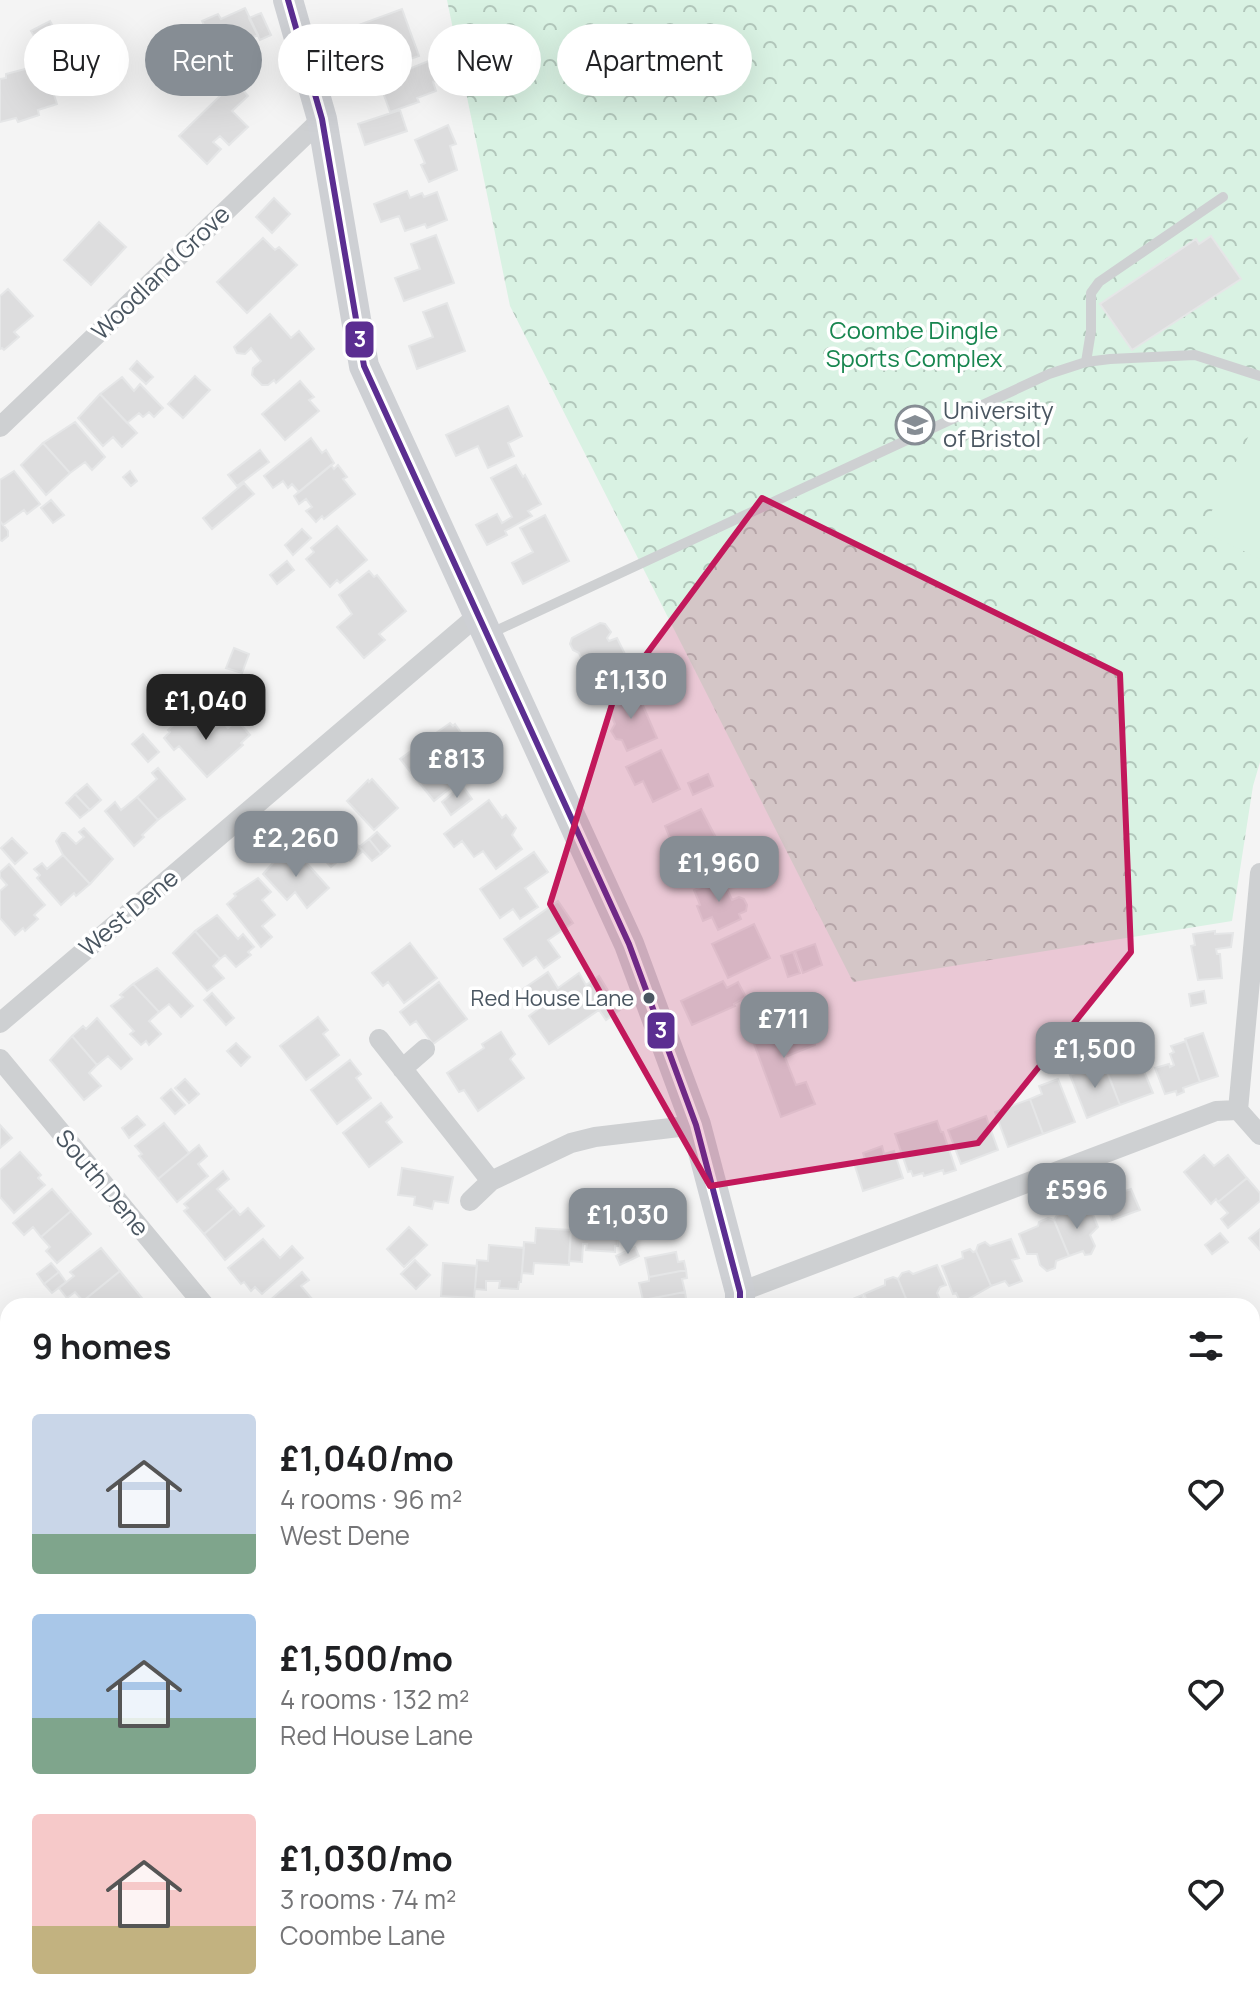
<!DOCTYPE html>
<html lang="en">
<head>
<meta charset="utf-8">
<style>
  body { margin:0; font-family:Manrope,sans-serif; background:#f6f6f6; color:#202124; height:100vh; display:flex; flex-direction:column; font-size:30px; white-space:nowrap }
  * { box-sizing:border-box; margin:0 }
  p { font-size:26px; color:#757577 }
  .icon { flex:none; width:44px; height:44px; fill:none; stroke:currentColor; stroke-width:2; stroke-linecap:round; stroke-linejoin:round }
  .map { position:relative; flex:1; overflow:hidden }
  .side { position:absolute; left:0px; top:1298px; width:1260px; height:712px; display:flex; flex-direction:column; background:#fff; border-radius:24px 24px 0 0; box-shadow:0 8px 32px #0002 }
  .side>* { flex:none }
  .top-card { position:absolute; left:24px; top:24px; width:800px; height:72px; display:flex; gap:16px }
  .price { position:absolute; translate:-50% -68px; padding:0 18px; border-radius:16px; background:#868d94; color:#fff; font-size:26px; line-height:52px; filter:drop-shadow(0 2px 4px #0008) }
  .price::after { content:''; position:absolute; left:50%; top:48px; width:24px; height:18px; margin-left:-12px; background:inherit; clip-path:polygon(0 0,100% 0,50% 100%) }
  .price.on { background:#222; color:#fff }
  ul { padding:0; list-style:none }
  li { display:flex; align-items:center; gap:24px; height:200px; padding:0 32px }
  li span { display:grid; place-items:center; flex:none; width:224px; height:160px; border-radius:8px; color:#555 }
  li>.icon { margin-inline-start:auto }
  span .icon { width:96px; height:96px; fill:#fffc; stroke-width:1 }
  li b { font-size:34px }
  h2 { display:flex; justify-content:space-between; align-items:center; height:96px; padding:0 32px; font-size:34px }
  .pill { padding:0 28px; border-radius:36px; background:#fff; box-shadow:0 8px 32px #0002; font-size:28px; line-height:72px }
  .pill.on { background:#868d94; color:#fff }
  .map>svg:first-child { display:block }
</style>
</head>
<body>
<div class="map">
<svg width="1260" height="2010" viewBox="0 0 1260 2010">
  <defs>
    <pattern id="park-crowns" width="20" height="18" patternUnits="userSpaceOnUse" patternTransform="scale(2)"><rect width="20" height="18" fill="#d9f2e3"/><path d="M2 6a3 3 0 1 1 6 0M12 15a3 3 0 1 1 6 0" fill="none" stroke="#b2c7bb"/></pattern>
  </defs>
  <rect width="100%" height="100%" fill="#f4f4f4"/>
  <path fill="url(#park-crowns)" d="M447,0H1260V762L1253,786L1232,921L853,982L510,306Z
    M0,1379L8,1390V2002H216L209,2010H0Z"/>
  <path fill="#d9f2e3" d="M1260,413V559L1202,531Z"/>
  <path fill="#ddddde" stroke="#e5e6e7" stroke-width="2" d="M245,8L258,35L190,67L178,40L205,27L202,21L218,14L221,19Z
    M402,9L419,56L393,65L385,43L362,51L353,27Z
    M261,13L271,35L260,40L249,18Z
    M50,21L62,42L44,53L31,31Z
    M431,60L439,80L433,82L436,91L417,98L419,102L390,112L379,81Z
    M229,62L250,83L243,90L248,96L232,111L248,127L229,145L220,136L213,142L221,149L207,164L179,136L229,87L216,75Z
    M29,68L31,74L46,70L57,104L38,110L39,115L18,122L16,118L0,122V79L6,78V74Z
    M400,110L407,131L365,145L358,124Z
    M448,125L456,144L450,146L457,170L429,182L421,165L425,163L415,140Z
    M407,191L410,198L422,193L424,197L437,192L447,220L427,228L425,224L405,231L399,216L381,222L374,204Z
    M274,198L290,214L272,233L256,217Z
    M99,222L126,247L91,285L64,260Z
    M436,235L454,283L404,301L395,278L420,269L411,244Z
    M1211,236L1241,279L1132,350L1100,304L1196,239L1199,244Z
    M263,238L275,250L279,247L297,265L247,313L217,282Z
    M8,289L33,316L14,332L19,337L4,350L2,348L0,349V296Z
    M447,303L465,351L417,369L409,346L433,337L423,312Z
    M270,314L291,338L299,331L314,349L276,383L274,380L268,385H262L252,375L253,368L261,361L251,348L245,354L237,353L234,347Z
    M137,361L153,377L146,384L130,369Z
    M195,376L210,390L183,418L168,404Z
    M122,377L134,391L140,384L163,408L154,417L149,412L143,417L139,413L127,423L100,394Z
    M300,381L314,397L309,400L319,411L285,440L262,414Z
    M100,394L137,433L122,447L113,437L103,446L78,418Z
    M508,406L522,436L508,443L514,456L488,468L478,446L456,456L446,435Z
    M75,422L105,457L92,470L85,462L70,473L43,443Z
    M311,438L322,453L326,450L334,463L299,492L292,484L288,488L283,481L273,488L264,476Z
    M43,443L70,473L46,495L21,465Z
    M260,450L269,462L237,486L228,475Z
    M331,465L334,469L338,465L347,477L343,479L355,494L324,519L322,516L316,522L306,511L312,507L306,499L299,504L294,496Z
    M516,465L523,477L525,475L541,504L528,511L532,516L505,531L507,535L487,545L476,525L497,514L502,523L512,517L491,478Z
    M14,471L40,504L27,514L24,510L3,525L0,521V480Z
    M130,471L137,481L131,486L123,477Z
    M244,483L254,494L212,529L203,518Z
    M51,500L64,515L53,523L41,508Z
    M545,515L569,561L523,584L512,563L533,552L520,528Z
    M0,521L8,531V536L2,541L0,540Z
    M337,526L367,560L340,583L337,580L330,587L306,559L314,552L311,548Z
    M302,529L311,538L293,555L285,545Z
    M287,561L294,570L277,584L270,575Z
    M369,571L374,577L377,575L406,611L379,634L385,640L364,658L337,627L352,614L339,595Z
    M600,623L605,624L611,632L607,638L609,641L617,638L626,656L617,660L620,666L591,679L579,653L573,650L570,644L572,638Z
    M234,648L249,654L242,673L226,668Z
    M657,659L662,672L640,682L634,670Z
    M635,687L657,738L627,751L622,740L616,739L611,731L615,724L608,709L621,704L617,694Z
    M189,711L209,734L223,722L228,728L237,720L250,735L241,743L243,745L207,777L179,746L174,750L164,738L170,732L168,730Z
    M450,723L453,726L455,724L482,763L434,801L400,759Z
    M143,734L159,752L148,762L132,744Z
    M661,750L680,789L653,802L643,781L635,785L626,767Z
    M158,768L185,799L158,820L137,797L157,779L152,773Z
    M708,774L713,786L693,795L688,783Z
    M372,779L398,808L374,830L347,801L368,780L369,782Z
    M87,784L101,800L90,810L75,794Z
    M462,785L472,799L451,815L442,802Z
    M75,794L90,810L80,818L66,803Z
    M137,797L158,820L142,835L144,837L134,846L105,811L115,802L121,810Z
    M489,800L502,818L506,815L516,828L512,835L522,849L496,869L483,851L474,857L462,841L454,847L444,834Z
    M701,809L723,851L682,869L665,826Z
    M331,816L363,851L350,861L345,855L331,867L305,838L316,825L318,827Z
    M84,828L113,859L90,884L63,855L56,841L62,833H65L76,844L84,837L79,832Z
    M377,832L390,846L381,854L369,839Z
    M12,838L27,853L15,864L1,848Z
    M369,839L381,854L372,861L359,847Z
    M751,848L757,860L728,873L722,861Z
    M294,849L329,888L307,908L295,892L287,900L263,874L282,853L286,857Z
    M534,852L548,872L525,888L538,907L520,919L513,909L500,918L480,889Z
    M63,855L90,884L76,896L74,893L61,905L37,878L40,875L34,869L42,863L47,869Z
    M9,864L45,905L34,915L38,919L25,931L23,928L15,935L0,918V891L7,885L0,877V872Z
    M258,878L271,892L262,900L275,915L262,926L272,937L261,947L227,904L236,896L234,894Z
    M722,878L732,900L739,897L744,899L747,905L746,911L739,914L741,919L718,930L712,917L703,921L697,906L700,905L694,890Z
    M558,901L573,923L548,940L560,957L544,968L536,957L523,966L504,939Z
    M217,915L238,939L243,934L254,947L248,952L251,955L236,967L225,955L220,959L195,931Z
    M754,924L770,958L728,978L712,944Z
    M195,931L220,959L213,966L224,978L207,991L173,953Z
    M1215,931V934L1233,933L1231,947L1216,949L1217,954H1220L1222,978L1198,980L1191,946L1195,945L1193,934Z
    M410,943L437,978L404,1003L388,982L383,986L372,973Z
    M815,944L822,965L803,973L795,951Z
    M793,952L800,973L788,977L781,956Z
    M157,968L193,1006L181,1017L169,1004L159,1012L133,984Z
    M548,972L558,988L579,973L586,985L599,976L620,1010L606,1020L599,1010L549,1044L529,1016L537,1010L523,989Z
    M723,981L727,988L738,982L746,997L734,1004L735,1006L692,1025L681,1001Z
    M439,982L467,1019L433,1044L416,1021L410,1025L400,1012Z
    M133,984L159,1012L149,1021L161,1034L149,1045L146,1041L141,1045L130,1034L134,1031L111,1006L123,997L120,995Z
    M1204,991L1206,1003L1191,1006L1189,994Z
    M212,993L234,1018L226,1025L204,1000Z
    M802,1010L815,1045L785,1057L796,1085L806,1082L815,1104L781,1117L749,1030Z
    M318,1017L328,1030L323,1034L339,1055L306,1080L280,1046Z
    M97,1018L132,1059L121,1069L108,1056L97,1065L72,1036L83,1026L86,1029Z
    M501,1032L515,1054L510,1059L524,1078L478,1111L464,1090L459,1092L447,1073L484,1048L482,1044Z
    M1203,1033L1218,1076L1200,1082L1185,1039Z
    M72,1036L97,1065L89,1073L101,1086L84,1100L50,1060Z
    M1186,1041L1200,1082L1183,1088L1184,1092L1177,1095L1176,1091L1165,1094L1155,1068L1169,1064L1170,1067L1174,1065L1170,1054L1174,1052L1171,1046Z
    M236,1043L250,1057L241,1066L227,1051Z
    M1135,1049L1153,1093L1120,1105L1107,1071L1120,1066L1116,1057Z
    M350,1060L361,1074L356,1078L371,1098L337,1124L311,1090Z
    M1103,1062L1120,1105L1087,1118L1070,1075Z
    M185,1079L199,1094L189,1103L175,1088Z
    M1058,1079L1075,1122L1043,1134L1030,1099L1042,1094L1039,1086Z
    M171,1089L185,1105L175,1114L161,1098Z
    M1030,1099L1043,1134L1008,1147L995,1112Z
    M381,1103L392,1117L386,1122L402,1142L369,1167L343,1133Z
    M137,1116L145,1125L129,1138L122,1128Z
    M986,1116L998,1150L961,1164L948,1130Z
    M937,1121L941,1132H943L956,1170L944,1174L943,1170L924,1176L923,1173L913,1176L911,1171L908,1172L895,1134Z
    M164,1123L189,1153L158,1179L139,1156L142,1154L135,1146Z
    M0,1125L12,1138L0,1148Z
    M199,1145L207,1156L198,1164L208,1176L177,1202L158,1179Z
    M882,1146L884,1154L894,1151L903,1178L863,1191L855,1166L866,1162L863,1153Z
    M20,1152L41,1175L38,1178L45,1185L14,1213L0,1197V1170Z
    M1204,1155L1214,1166L1228,1155L1247,1178L1218,1202L1216,1199L1211,1204L1184,1172Z
    M402,1168L453,1177L448,1203L434,1201L432,1209L414,1205L415,1197L398,1195Z
    M223,1171L229,1179L217,1189L234,1208L204,1234L184,1211L188,1208L184,1204Z
    M1247,1178L1260,1193V1201L1228,1228L1221,1219L1228,1213L1218,1202Z
    M52,1189L71,1211L41,1237L33,1227L24,1235L13,1223Z
    M1131,1189L1140,1210L1112,1220L1104,1198Z
    M631,1195L666,1198L664,1228H658V1234L635,1232V1226H630L629,1231L619,1230L621,1199H630Z
    M1090,1207L1098,1227L1090,1235L1095,1246L1091,1254L1085,1255L1083,1251L1069,1256L1054,1220L1057,1215L1065,1211L1069,1215Z
    M234,1208L240,1215L248,1208L264,1226L225,1260L204,1234Z
    M71,1211L91,1234L57,1263L46,1251L50,1247L41,1237Z
    M586,1211L620,1213L618,1246H615V1252L586,1250L587,1244H583L582,1262L569,1261L571,1228H584Z
    M1048,1218L1054,1220L1069,1256L1056,1261L1055,1268L1047,1271L1040,1265L1037,1254H1027L1019,1234L1038,1226L1039,1222Z
    M409,1227L427,1245L404,1267L387,1249Z
    M536,1228L571,1230L569,1265L534,1263L533,1274L522,1273L524,1242L535,1243Z
    M1260,1229V1250L1249,1238Z
    M1220,1233L1228,1242L1212,1254L1205,1245Z
    M263,1239L280,1258L292,1246L303,1258L262,1294L255,1287L251,1291L244,1282L241,1284L228,1268Z
    M1011,1239L1019,1258L1012,1260L1022,1281L1009,1286L1005,1281L991,1286L976,1251L978,1245L985,1242L990,1246Z
    M489,1245L524,1248L521,1282H519L518,1289L499,1288L500,1281H486V1290L475,1289L477,1260L488,1261Z
    M635,1247L639,1256L620,1265L616,1256Z
    M101,1248L120,1271L83,1301L75,1292L67,1298L59,1288L74,1276L70,1272Z
    M970,1249L973,1252L976,1251L991,1286L961,1303L956,1293L953,1294L942,1266L963,1258L962,1252Z
    M676,1252L678,1262L684,1261L686,1270L649,1277L645,1258Z
    M415,1260L430,1275L416,1289L401,1274Z
    M51,1263L59,1272L44,1284L37,1274Z
    M443,1263L477,1266L474,1298L441,1296Z
    M937,1265L946,1285L940,1287L937,1293L943,1306H909L898,1279L902,1273L909,1271L913,1274Z
    M686,1270L687,1278L682,1279L685,1292L643,1300L639,1283L649,1281V1277Z
    M120,1271L146,1303L142,1306H86L83,1301Z
    M59,1272L66,1282L52,1293L44,1284Z
    M302,1272L309,1280L301,1286L318,1306H272L268,1302Z
    M893,1277L898,1279L909,1306H869L864,1294L885,1285V1280Z
    M685,1292L687,1305L694,1306H644L643,1300Z
    M862,1295L866,1306H842L841,1304Z
    M1260,1547V1593L1252,1581L1256,1577L1252,1572V1552Z
    M1259,1792L1260,1844L1254,1849L1252,1793L1254,1796Z
    M380,2002H419L413,2010H371Z
    M813,2002H861L863,2008L814,2010Z
    M918,2002H951L953,2010H920Z
    M951,2002H983L986,2010H953Z"/>
  <g fill="none" stroke-linecap="round" stroke-linejoin="round">
    <path stroke="#ced0d2" stroke-width="10" d="M1086,362L1091,331V293L1099,282L1223,197
      M489,634L1049,374L1086,362L1110,359L1195,355L1260,376"/>
    <path stroke="#ced0d2" stroke-width="20" d="M0,427L322,119
      M0,1023L477,616
      M379,1039L491,1181
      M0,1059L205,1306
      M402,1069L425,1049
      M1238,1110L1260,873
      M1238,1110L1260,1135
      M470,1201L491,1181L571,1143L595,1137L696,1125
      M740,1292L1216,1111L1238,1110
      M1252,1651L1260,1662
      M1252,1734L1260,1729
      M293,2002L301,2009"/>
    <path stroke="#ced0d4" stroke-width="30" d="M288,0L322,119L364,366L629,944L696,1125L740,1292V1306
      M759,2002L761,2010"/>
    <g stroke="#fff" stroke-width="12">
      <path id="bus-1" d="M288,0L322,119L364,366L629,944L696,1125L740,1292V1306"/>
    </g>
    <use href="#bus-1" stroke="#5b2e91" stroke-width="6"/>
  </g>
  <path fill="#c2185b" fill-opacity="0.2" stroke="#c2185b" stroke-width="6" stroke-linejoin="round" d="M762,498L1120,674L1131,952L978,1143L710,1186L550,904L614,698Z"/>
  <defs>
    <g id="university-ring" transform="scale(2)"><circle r="9.5" fill="#fff" stroke="#868d94" stroke-width="1.5"/><path d="M0-5L7-2L0 1L-7-2ZM-4 1L0 2.5L4 1V4Q0 6-4 4Z" fill="#868d94"/></g>
  </defs>
  <g fill-rule="evenodd">
    <use href="#university-ring" x="915" y="425"/>
  </g>
  <circle fill="#4a5661" stroke="#fff" stroke-width="3" cx="649" cy="998" r="7"/>
  <g text-anchor="middle" stroke-width="7" stroke-linejoin="round" paint-order="stroke">
    <g font-size="22" fill="#4a5661" stroke="#fff" text-anchor="end">
      <text x="634" y="1006">Red House Lane</text>
    </g>
    <g font-size="24" fill="#4a5661" stroke="#fff">
      <text transform="translate(161 273) rotate(-44)" y="8">Woodland Grove</text>
      <text transform="translate(129 913) rotate(-40)" y="8">West Dene</text>
      <text transform="translate(102 1183) rotate(50)" y="8">South Dene</text>
    </g>
    <g font-size="24" fill="#17864f" stroke="#fff">
      <text x="914" y="339">Coombe Dingle<tspan x="914" dy="28">Sports Complex</tspan></text>
    </g>
    <g font-size="24" fill="#4a5661" stroke="#fff" text-anchor="start">
      <text x="943" y="419">University<tspan x="943" dy="28">of Bristol</tspan></text>
    </g>
  </g>
  <g stroke="#fff" stroke-width="3">
    <rect x="344" y="320" width="31" height="39" rx="8" fill="#5b2e91"/>
    <rect x="646" y="1011" width="30" height="39" rx="8" fill="#5b2e91"/>
  </g>
  <g font-size="22" text-anchor="middle" font-weight="bold" fill="#fff">
    <text x="360" y="347">3</text>
    <text x="661" y="1038">3</text>
  </g>
</svg>
<b class="price" style="left:631px;top:721px">£1,130</b>
<b class="price on" style="left:206px;top:742px">£1,040</b>
<b class="price" style="left:457px;top:800px">£813</b>
<b class="price" style="left:296px;top:879px">£2,260</b>
<b class="price" style="left:719px;top:904px">£1,960</b>
<b class="price" style="left:784px;top:1060px">£711</b>
<b class="price" style="left:1095px;top:1090px">£1,500</b>
<b class="price" style="left:1077px;top:1231px">£596</b>
<b class="price" style="left:628px;top:1256px">£1,030</b>
<div class="top-card">
<a class="pill">Buy</a>
<a class="pill on">Rent</a>
<a class="pill">Filters</a>
<a class="pill">New</a>
<a class="pill">Apartment</a>
</div>
<section class="side">
<h2>9 homes<svg class="icon" aria-label="filters" viewBox="0 0 24 24"><path d="M4 7h16M4 17h16"/><circle cx="9" cy="7" r="2"/><circle cx="15" cy="17" r="2"/></svg></h2>
<ul>
<li><span style="background:linear-gradient(#c9d6e8 75%,#7fa58c 0)"><svg class="icon" aria-label="home" viewBox="0 0 24 24"><path d="M3 11l9-7 9 7M6 9v11h12V9"/></svg></span><div><b>£1,040/mo</b><p>4 rooms · 96 m²</p><p>West Dene</p></div><svg class="icon" aria-label="heart" viewBox="0 0 24 24"><path d="M12 20l-8-8c-3-5 5-10 8-4 3-6 11-1 8 4z"/></svg></li>
<li><span style="background:linear-gradient(#a9c7e8 65%,#7fa58c 0)"><svg class="icon" aria-label="home" viewBox="0 0 24 24"><path d="M3 11l9-7 9 7M6 9v11h12V9"/></svg></span><div><b>£1,500/mo</b><p>4 rooms · 132 m²</p><p>Red House Lane</p></div><svg class="icon" aria-label="heart" viewBox="0 0 24 24"><path d="M12 20l-8-8c-3-5 5-10 8-4 3-6 11-1 8 4z"/></svg></li>
<li><span style="background:linear-gradient(#f6c9c9 70%,#c2b280 0)"><svg class="icon" aria-label="home" viewBox="0 0 24 24"><path d="M3 11l9-7 9 7M6 9v11h12V9"/></svg></span><div><b>£1,030/mo</b><p>3 rooms · 74 m²</p><p>Coombe Lane</p></div><svg class="icon" aria-label="heart" viewBox="0 0 24 24"><path d="M12 20l-8-8c-3-5 5-10 8-4 3-6 11-1 8 4z"/></svg></li>
</ul>
</section>
</div>
</body>
</html>
